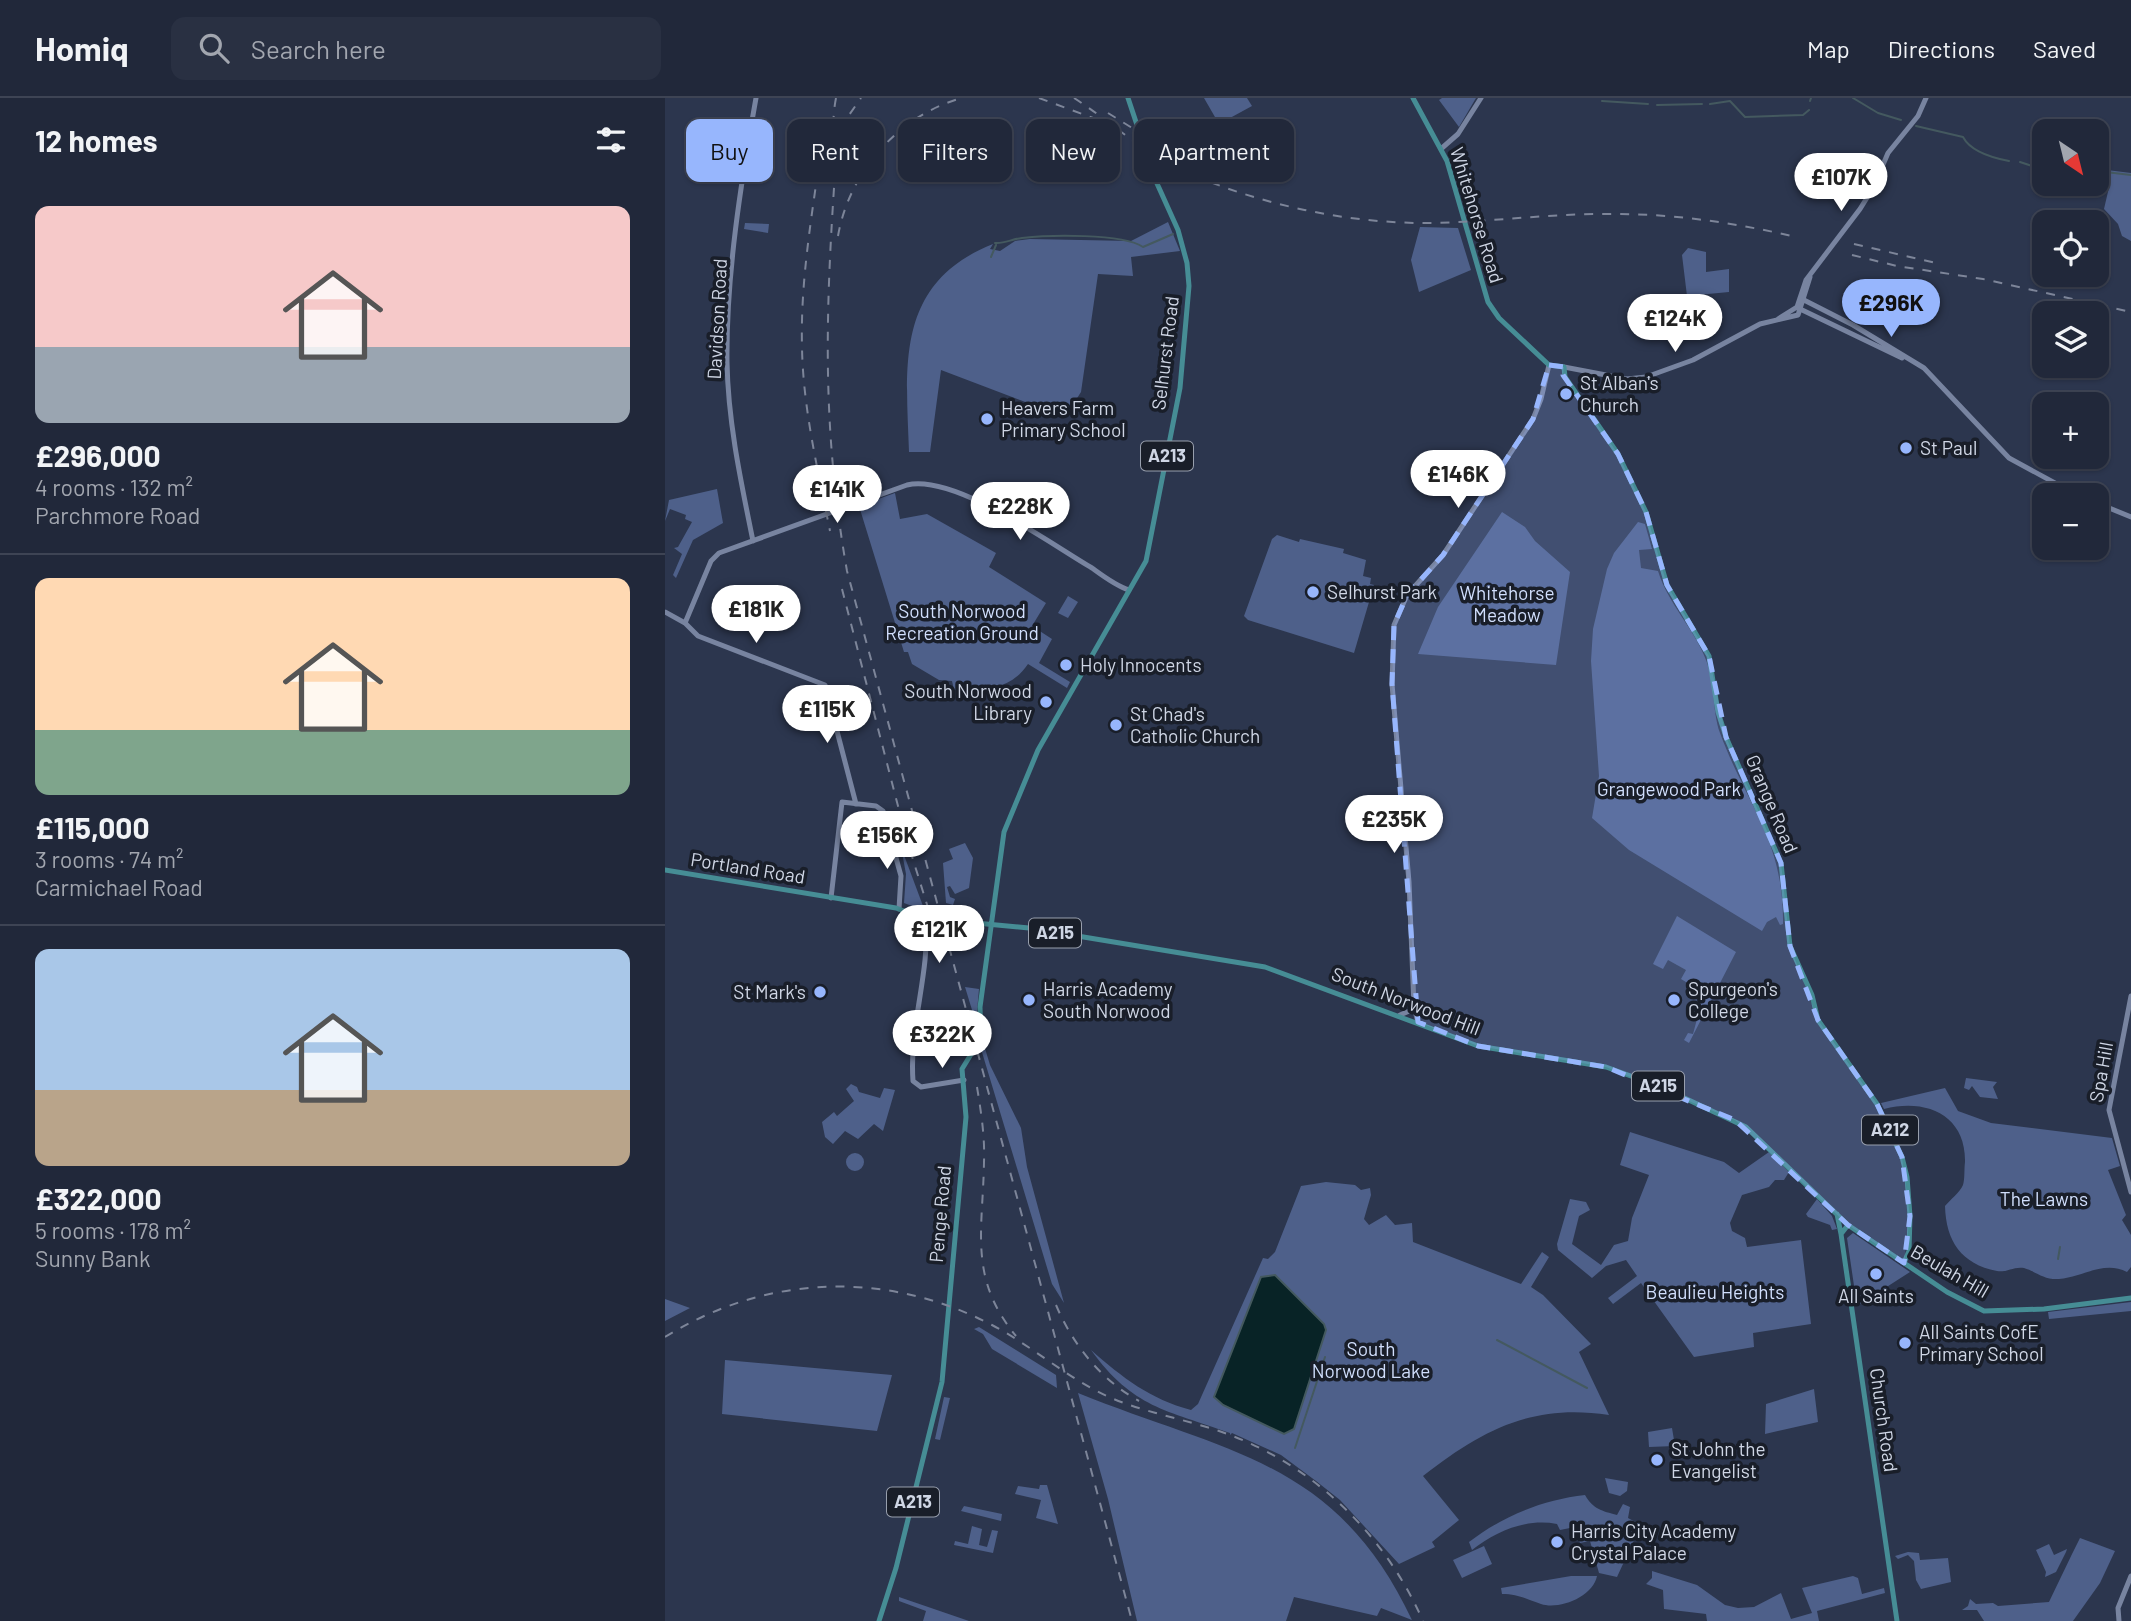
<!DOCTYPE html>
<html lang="en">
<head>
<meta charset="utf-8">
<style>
  body { margin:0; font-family:Barlow,sans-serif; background:#293042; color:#f1f3f6; height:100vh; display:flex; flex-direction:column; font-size:26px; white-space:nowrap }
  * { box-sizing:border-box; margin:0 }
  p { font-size:23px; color:#a2a6af }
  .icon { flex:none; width:38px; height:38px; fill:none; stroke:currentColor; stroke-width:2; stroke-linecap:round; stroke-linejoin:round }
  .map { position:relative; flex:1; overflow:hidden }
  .side { display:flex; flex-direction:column; background:#21283a; width:665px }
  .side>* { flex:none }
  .top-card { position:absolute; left:21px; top:21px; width:665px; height:63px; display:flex; gap:14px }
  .needle { width:46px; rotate:145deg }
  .buttons { position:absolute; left:1367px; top:21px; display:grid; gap:14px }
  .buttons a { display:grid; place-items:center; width:77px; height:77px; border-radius:14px; background:#21283a; box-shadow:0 2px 5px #0004,0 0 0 2px #3e4454; font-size:35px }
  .price { position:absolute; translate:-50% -60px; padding:0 16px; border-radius:24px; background:#fff; color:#222; font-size:23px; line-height:46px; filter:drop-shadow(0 2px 4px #0008) }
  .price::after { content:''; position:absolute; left:50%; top:42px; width:21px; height:16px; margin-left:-10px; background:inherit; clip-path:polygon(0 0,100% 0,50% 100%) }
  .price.current { background:#97b6fd; color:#111 }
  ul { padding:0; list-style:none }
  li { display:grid; align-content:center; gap:14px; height:371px; padding:0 35px }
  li+li { border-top:2px solid #3e4454 }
  li span { display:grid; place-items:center; height:217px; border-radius:14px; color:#555 }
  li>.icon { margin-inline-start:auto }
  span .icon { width:126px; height:126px; fill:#fffc; stroke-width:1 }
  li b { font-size:30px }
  h2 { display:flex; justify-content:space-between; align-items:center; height:84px; padding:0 35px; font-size:30px }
  .chip { padding:0 24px; border-radius:14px; background:#21283a; box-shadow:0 2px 5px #0004,0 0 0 2px #3e4454; font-size:24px; line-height:63px }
  .chip.current { background:#97b6fd; color:#111 }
  header { display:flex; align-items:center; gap:42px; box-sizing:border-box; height:98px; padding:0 35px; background:#21283a; border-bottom:2px solid #3e4454 }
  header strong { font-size:33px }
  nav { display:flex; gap:38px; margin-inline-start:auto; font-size:24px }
  .search { width:490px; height:63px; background:#293042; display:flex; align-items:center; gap:18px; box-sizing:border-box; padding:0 24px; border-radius:14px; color:#a2a6af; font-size:26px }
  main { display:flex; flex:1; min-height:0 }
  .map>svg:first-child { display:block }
</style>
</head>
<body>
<header>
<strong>Homiq</strong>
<div class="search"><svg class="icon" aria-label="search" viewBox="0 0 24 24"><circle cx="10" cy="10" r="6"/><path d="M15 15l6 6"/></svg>Search here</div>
<nav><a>Map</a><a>Directions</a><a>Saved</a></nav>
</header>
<main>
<section class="side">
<h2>12 homes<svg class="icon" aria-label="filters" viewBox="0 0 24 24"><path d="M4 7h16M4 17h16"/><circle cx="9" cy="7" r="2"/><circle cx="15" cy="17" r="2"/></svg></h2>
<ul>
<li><span style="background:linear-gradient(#f6c9c9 65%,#9aa5b1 0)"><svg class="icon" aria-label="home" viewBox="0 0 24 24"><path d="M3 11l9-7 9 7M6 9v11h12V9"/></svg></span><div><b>£296,000</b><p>4 rooms · 132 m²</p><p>Parchmore Road</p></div></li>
<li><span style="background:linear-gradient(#ffd9b3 70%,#7fa58c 0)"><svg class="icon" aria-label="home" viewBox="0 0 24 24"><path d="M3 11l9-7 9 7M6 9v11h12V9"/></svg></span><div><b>£115,000</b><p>3 rooms · 74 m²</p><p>Carmichael Road</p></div></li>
<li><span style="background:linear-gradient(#a9c7e8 65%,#b9a48a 0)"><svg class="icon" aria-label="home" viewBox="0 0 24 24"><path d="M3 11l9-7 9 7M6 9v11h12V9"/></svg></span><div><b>£322,000</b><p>5 rooms · 178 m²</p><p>Sunny Bank</p></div></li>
</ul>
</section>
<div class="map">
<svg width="1466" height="1523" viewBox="0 0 1466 1523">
  <rect width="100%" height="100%" fill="#2c364e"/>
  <path fill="#4e608a" d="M539,0H582L587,8L554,26Z
    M777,0H811L794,29L774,2Z
    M1442,72L1466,75V143L1457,138L1453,126L1439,111L1445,85Z
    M503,124L515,153L466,159L468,178L433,176L416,294L400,319L276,272L265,354H244C241,267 230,185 328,146L325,151L335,153L350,143L365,141L466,143Z
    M80,125L104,126L103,135L79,131Z
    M755,129L793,130L806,172L754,194L746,162Z
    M1023,150L1041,154V174L1064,171V194L1022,198L1017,157Z
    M52,391L58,425L28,442L11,480L8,477L17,456L9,450L13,449L27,424L20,421L21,417L5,411L0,423L4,402Z
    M230,395L235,421L262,416L331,455L324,469L381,505L367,528L387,541L374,565L405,584L402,590L363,566C346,592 318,593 289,592L287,583L274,582L247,566L243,554H239L194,408Z
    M837,414L860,429L870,443L905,474L891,567L753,556L773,509Z
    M973,424L980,426L987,451L974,452L976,470L993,473C1003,506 1029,530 1041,562C1050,584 1047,612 1055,635C1082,708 1119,742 1118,826L1115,827L1111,819L1102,824L1097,833L964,752L927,720L934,678L926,563L928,531L942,471L949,455Z
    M612,437L634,444L635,441L679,451L678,455L701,462L698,478L706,480L705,486L709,487L689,555L583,522L579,518L607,441Z
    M403,498L413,504L403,520L393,515Z
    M300,745L308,760L304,790L290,796L285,788L282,789L285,799L290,801L288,807L281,805L278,765L288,761L284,751Z
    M236,749L261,816L245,811L247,808L239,805L241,776Z
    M1012,818L1071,854L1024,945L1019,942L1023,935L1028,936L1039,895L1016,881L1021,872L1003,862L998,871L988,866Z
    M300,889L314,891L311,925Z
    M319,947L325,967L356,1030L362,1069L399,1205L387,1186L316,951Z
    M1301,980L1332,984L1328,989L1333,1001L1315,999L1307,988L1304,992L1299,990Z
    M186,986L192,989L194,994L215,1000L219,990L230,992L218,1033L209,1026L193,1041L180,1033L168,1046L160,1039L157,1024L169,1014L172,1018L189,1003L181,991Z
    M1280,990L1293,1013L1326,1025L1447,1040L1455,1068L1443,1072L1461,1117L1457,1122L1466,1137V1169L1462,1174C1439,1162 1418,1179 1394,1181C1379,1182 1372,1174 1359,1170C1349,1168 1341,1175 1332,1173C1296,1166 1281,1143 1280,1108C1285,1102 1295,1094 1298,1087C1300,1081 1299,1071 1300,1064C1301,1017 1261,1000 1219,1011L1216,1005Z
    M965,1034L1059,1064L1074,1075L1104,1054L1124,1074L1119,1082H1110L1104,1089L1077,1097L1065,1125L1067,1133L1080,1140L1082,1149L1136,1142L1146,1226L1088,1235L1089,1249L1029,1259L976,1185L948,1206L943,1200L972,1178L961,1162L941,1168L927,1180L893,1152L892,1146L905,1101L921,1104L925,1112L914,1118L907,1146L936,1167L949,1147L963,1143L967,1120L984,1077L955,1067Z
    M181 1064a9 9 0 1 1 18 0a9 9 0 1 1-18 0Z
    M661,1084L690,1087L696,1092L705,1090L706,1097L699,1121L704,1127L721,1117L730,1127L747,1125L748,1144L856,1186L877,1154L884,1159L866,1189L878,1197L926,1246L914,1254L944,1317C868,1305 817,1332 758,1378L794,1422L767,1444L770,1449L734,1466L675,1402L651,1383L616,1357L567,1335L565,1337V1335C501,1312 468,1310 426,1252C458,1280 485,1301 526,1312L533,1306L598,1160L603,1161L610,1154L636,1088Z
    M1152,1101L1167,1118L1172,1131L1167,1132L1165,1127L1143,1119L1141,1116Z
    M1188,1135L1245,1174L1192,1208L1182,1140Z
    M0,1201L25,1210L0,1223Z
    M1466,1204V1213L1384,1221L1383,1214Z
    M314,1229L391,1277L392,1290L327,1251L318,1236L309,1231Z
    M60,1262L227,1277L212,1333L57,1316Z
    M1149,1291L1153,1324L1100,1336L1101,1306Z
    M413,1295C561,1355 671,1361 747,1522L716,1510L712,1518L629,1499L621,1523H472L443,1401Z
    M279,1299L285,1300L275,1342L270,1341Z
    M1007,1330L1010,1348L984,1349L983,1334Z
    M940,1380L963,1384L962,1393L955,1398L944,1395Z
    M375,1387H382L393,1426L371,1420L376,1402L350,1396L353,1388L374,1391Z
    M920,1397C928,1411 937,1413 952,1417L958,1406L965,1409L963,1420L976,1427L952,1479L934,1475L925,1443L915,1445L910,1429L895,1432L892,1426C862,1420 831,1433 807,1452L804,1444C838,1418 877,1402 920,1397Z
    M299,1408L337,1416L336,1423L296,1413Z
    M307,1428L317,1431L314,1447L322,1449L327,1432L333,1433L328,1455L289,1447L290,1443L303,1446Z
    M1415,1440L1450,1453L1435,1485L1408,1523H1319L1312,1512H1297L1303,1508L1305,1501L1311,1506L1328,1505L1333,1508L1384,1504C1394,1483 1404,1462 1415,1440Z
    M1384,1446L1389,1457L1402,1451L1401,1454L1391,1474L1380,1479L1381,1474L1371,1452Z
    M819,1448L827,1466L797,1480L788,1462Z
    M1243,1454L1254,1455L1255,1462L1283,1460L1286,1484L1256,1491L1251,1482L1249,1463L1243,1457L1233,1461L1230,1458Z
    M987,1473L1032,1487L1060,1507L1073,1510L1089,1509L1116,1495L1126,1521L1147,1515L1137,1490L1188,1478L1193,1480L1197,1496L1219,1490L1220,1495L1152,1513L1154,1523H1042L1041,1516L999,1511L998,1492L981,1486L987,1480Z
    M906,1478H932C928,1499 894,1512 876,1506C861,1501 853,1496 837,1496L836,1490Z
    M234,1499L304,1523H258L261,1513L234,1503Z"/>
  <path fill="#082326" stroke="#44595f" stroke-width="2" d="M610,1177L659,1226L661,1232L629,1331L619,1336L558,1307L549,1299L596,1179Z"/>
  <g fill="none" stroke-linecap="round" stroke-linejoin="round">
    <path stroke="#44595f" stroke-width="2" d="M1188,0L1213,15L1236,22
      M937,3L983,6
      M1145,3L1146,0
      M1045,6L1065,3L1080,19L1138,17L1144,12
      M992,7L1037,6
      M1251,28L1298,39C1306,54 1328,60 1344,63
      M1355,64L1379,72
      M1432,73L1466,77
      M330,145C339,146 347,141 357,140C383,137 457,135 478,149L508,136
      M326,159L331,147
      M1393,1161L1395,1149
      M832,1242L922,1290
      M630,1350L660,1259"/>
    <path stroke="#7884a0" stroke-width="5" d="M777,50L793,36L816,0
      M1135,200L1188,227L1259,270L1344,360L1412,397
      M1132,209L1141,182L1195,111L1208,90L1223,55L1253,18L1261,0
      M1133,210L1237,260
      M1113,221L1132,209
      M899,269L962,281L981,279L1028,262L1095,226L1133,217L1145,179
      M1432,405L1466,419
      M88,443C76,384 63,324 62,264C61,178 76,84 91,0
      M0,514L20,525L33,538L160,587L191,706
      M20,525L46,463L54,455L242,387C290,376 384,445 427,470C438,478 451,488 464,492
      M166,800L177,704L211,708L218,713L236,778L234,811
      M261,820C265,876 244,927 248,983L256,989L299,982
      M1466,898L1444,1012L1466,1094
      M735,917L749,911
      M753,924L749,909L744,784L727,586L729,527L742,497L778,457L868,321L876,301L884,267
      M1454,1523L1453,1510L1466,1478"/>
    <path stroke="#468d95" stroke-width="5" d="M748,0L782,63L823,204L834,220L884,267L899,269L900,279L953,356L981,414L1002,487L1044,558L1053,614L1061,639L1116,765L1125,848L1147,897L1153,922L1212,1006L1237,1059L1242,1079L1245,1118L1244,1153L1239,1165
      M0,772L231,810L258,820L364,830L600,869L813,948L941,969L996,989L1081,1029L1183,1127L1282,1194L1319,1213L1379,1211L1466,1200
      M1172,1116L1176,1136
      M1183,1127L1176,1136L1232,1523
      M214,1523L231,1470L277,1284L301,1019L297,971L316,940L315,909L339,734L373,652L481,463L515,290L524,188L522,165L513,132L490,81L463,0"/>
    <path stroke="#7d8599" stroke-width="2" stroke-dasharray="9 9" stroke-linecap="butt" d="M171,0C165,30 171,60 169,90C160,227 158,337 182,473L467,1523
      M374,0L428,20
      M409,0C445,23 475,52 514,71C591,106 682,126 767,125C824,124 880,116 937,116C1003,115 1067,124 1131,139
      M443,15L493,46
      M160,20C151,97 135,172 137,249C138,311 153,372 165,433
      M486,44L543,71
      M171,49L182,20L196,0
      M173,138C184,74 234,17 297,0
      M1189,146L1271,165
      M1187,157L1232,168L1318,181L1466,214
      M177,491L241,739L273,842
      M312,989C316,1013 320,1039 319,1064C318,1132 303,1180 351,1238
      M391,1207C408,1247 436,1282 474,1303
      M0,1239C101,1176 222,1172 327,1227C367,1248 402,1280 444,1299C483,1316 526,1322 565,1337C652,1370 721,1439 758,1523"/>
  </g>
  <path fill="#97b6fd" fill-opacity="0.2" stroke="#97b6fd" stroke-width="5" stroke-dasharray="14 9" stroke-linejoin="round" d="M884,267L899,269L898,277L953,356L981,414L1002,487L1044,558L1061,639L1116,765L1125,848L1153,922L1212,1006L1237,1059L1245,1118L1239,1165L1183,1127L1070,1022L941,969L813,948L753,924L727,586L729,527L742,497L778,457L868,321Z"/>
  <g fill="#97b6fd" stroke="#191e29" stroke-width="2.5">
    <circle cx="901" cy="296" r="7"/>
    <circle cx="322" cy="321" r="7"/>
    <circle cx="1241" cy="350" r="7"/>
    <circle cx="648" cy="494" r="7"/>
    <circle cx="401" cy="567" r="7"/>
    <circle cx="381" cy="604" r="7"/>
    <circle cx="451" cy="627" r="7"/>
    <circle cx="155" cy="894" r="7"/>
    <circle cx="364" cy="902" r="7"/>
    <circle cx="1009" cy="902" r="7"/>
    <circle cx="1211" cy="1176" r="7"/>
    <circle cx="1240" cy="1245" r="7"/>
    <circle cx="992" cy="1362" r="7"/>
    <circle cx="892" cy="1444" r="7"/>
  </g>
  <g text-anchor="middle" stroke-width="7" stroke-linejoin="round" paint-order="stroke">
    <g fill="#191e29" stroke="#989fad" stroke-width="2">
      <rect x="476" y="343.5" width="52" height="29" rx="5"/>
      <rect x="364" y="820.5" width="52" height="29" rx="5"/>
      <rect x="967" y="973.5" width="52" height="29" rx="5"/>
      <rect x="1197" y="1017.5" width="56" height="29" rx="5"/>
      <rect x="222" y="1389.5" width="52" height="29" rx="5"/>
    </g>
    <g font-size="18" font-weight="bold" fill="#cfd6e5">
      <text x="502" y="364">A213</text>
      <text x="390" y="841">A215</text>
      <text x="993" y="994">A215</text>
      <text x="1225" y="1038">A212</text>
      <text x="248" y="1410">A213</text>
    </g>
    <g font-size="19" fill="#cfd6e5" stroke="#191e29">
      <text transform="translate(812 117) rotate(73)" y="7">Whitehorse Road</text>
      <text transform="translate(52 221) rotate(-87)" y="7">Davidson Road</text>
      <text transform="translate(500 255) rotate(-83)" y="7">Selhurst Road</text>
      <text transform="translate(1107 706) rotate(67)" y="7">Grange Road</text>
      <text transform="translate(83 770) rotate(9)" y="7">Portland Road</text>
      <text transform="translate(741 903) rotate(21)" y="7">South Norwood Hill</text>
      <text transform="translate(1436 974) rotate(-80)" y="7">Spa Hill</text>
      <text transform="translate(275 1116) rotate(-85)" y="7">Penge Road</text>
      <text transform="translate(1285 1173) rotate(30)" y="7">Beulah Hill</text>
      <text transform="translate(1219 1322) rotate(82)" y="7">Church Road</text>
    </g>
    <g font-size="19" fill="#cfd6e5" stroke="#191e29" text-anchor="start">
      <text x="915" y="292">St Alban's<tspan x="915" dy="22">Church</tspan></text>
      <text x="336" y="317">Heavers Farm<tspan x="336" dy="22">Primary School</tspan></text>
      <text x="1255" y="357">St Paul</text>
      <text x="662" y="501">Selhurst Park</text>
      <text x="415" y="574">Holy Innocents</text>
      <text x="367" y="600" text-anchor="end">South Norwood<tspan x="367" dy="22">Library</tspan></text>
      <text x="465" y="623">St Chad's<tspan x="465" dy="22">Catholic Church</tspan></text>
      <text x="378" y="898">Harris Academy<tspan x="378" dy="22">South Norwood</tspan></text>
      <text x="1023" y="898">Spurgeon's<tspan x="1023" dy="22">College</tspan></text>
      <text x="141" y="901" text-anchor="end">St Mark's</text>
      <text x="1211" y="1205" text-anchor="middle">All Saints</text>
      <text x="1254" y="1241">All Saints CofE<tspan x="1254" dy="22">Primary School</tspan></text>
      <text x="1006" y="1358">St John the<tspan x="1006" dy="22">Evangelist</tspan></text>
      <text x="906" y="1440">Harris City Academy<tspan x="906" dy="22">Crystal Palace</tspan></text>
    </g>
    <g font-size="19" fill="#d1dffd" stroke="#191e29">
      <text x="842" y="502">Whitehorse<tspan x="842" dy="22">Meadow</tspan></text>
      <text x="297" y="520">South Norwood<tspan x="297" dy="22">Recreation Ground</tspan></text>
      <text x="1004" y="698">Grangewood Park</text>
      <text x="1379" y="1108">The Lawns</text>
      <text x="1050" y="1201">Beaulieu Heights</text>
      <text x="706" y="1258">South<tspan x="706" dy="22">Norwood Lake</tspan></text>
    </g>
  </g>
</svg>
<div class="buttons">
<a><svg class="needle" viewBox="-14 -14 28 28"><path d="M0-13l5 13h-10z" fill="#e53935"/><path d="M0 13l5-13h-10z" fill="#a2a6af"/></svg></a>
<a><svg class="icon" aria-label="locate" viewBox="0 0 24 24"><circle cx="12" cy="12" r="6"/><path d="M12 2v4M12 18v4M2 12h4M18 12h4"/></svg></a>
<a><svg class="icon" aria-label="layers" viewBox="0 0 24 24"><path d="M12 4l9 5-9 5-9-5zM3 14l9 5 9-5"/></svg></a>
<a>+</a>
<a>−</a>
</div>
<b class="price" style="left:1176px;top:115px">£107K</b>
<b class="price current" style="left:1226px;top:241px">£296K</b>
<b class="price" style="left:1010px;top:256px">£124K</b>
<b class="price" style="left:793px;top:412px">£146K</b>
<b class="price" style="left:172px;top:427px">£141K</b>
<b class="price" style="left:355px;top:444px">£228K</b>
<b class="price" style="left:91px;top:547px">£181K</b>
<b class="price" style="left:162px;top:647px">£115K</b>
<b class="price" style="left:729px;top:757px">£235K</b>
<b class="price" style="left:222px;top:773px">£156K</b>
<b class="price" style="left:274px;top:867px">£121K</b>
<b class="price" style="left:277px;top:972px">£322K</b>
<div class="top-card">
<a class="chip current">Buy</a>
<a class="chip">Rent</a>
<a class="chip">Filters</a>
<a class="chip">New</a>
<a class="chip">Apartment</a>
</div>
</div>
</main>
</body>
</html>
